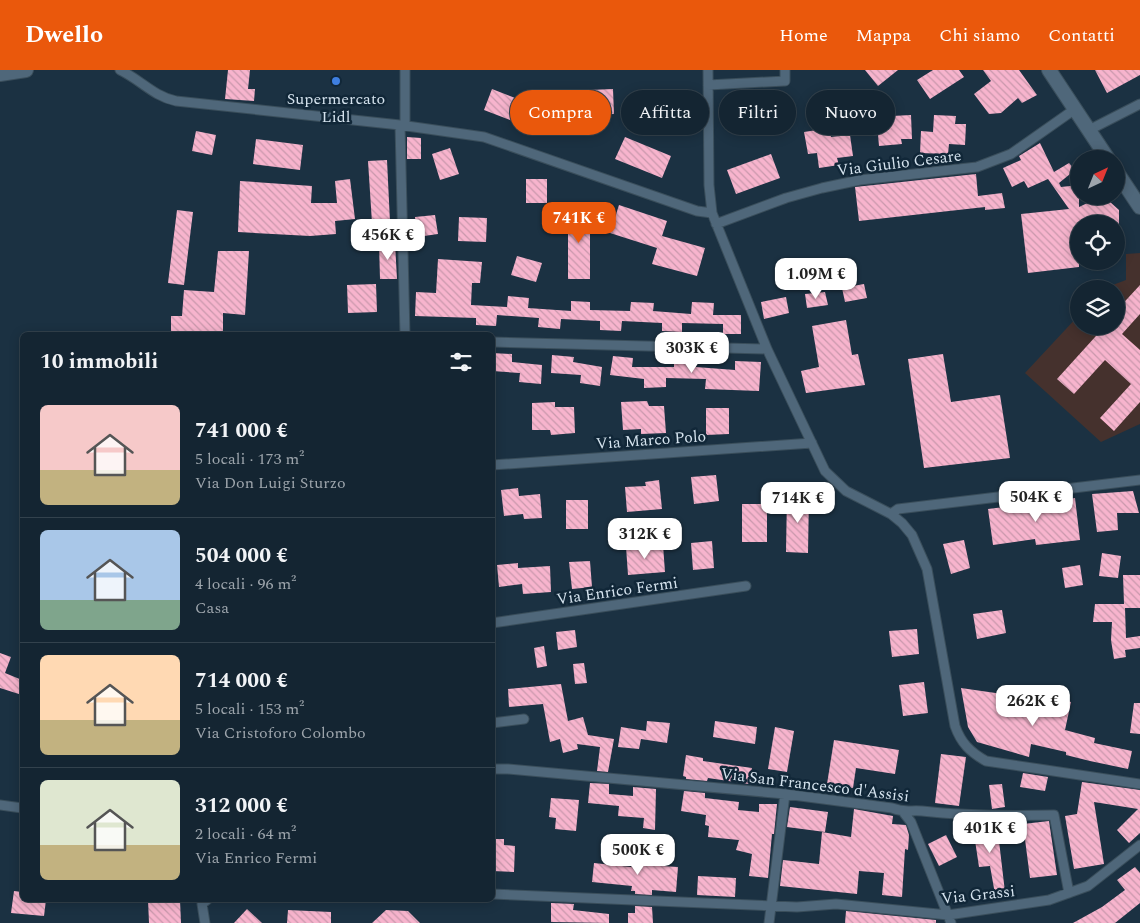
<!DOCTYPE html>
<html lang="it">
<head>
<meta charset="utf-8">
<style>
  body { margin:0; font-family:Spectral,serif; background:#1d2d3a; color:#f1f3f6; height:100vh; display:flex; flex-direction:column; font-size:19px; white-space:nowrap }
  * { box-sizing:border-box; margin:0 }
  p { font-size:16px; color:#9da5ac }
  .icon { flex:none; width:28px; height:28px; fill:none; stroke:currentColor; stroke-width:2; stroke-linecap:round; stroke-linejoin:round }
  .map { position:relative; flex:1; overflow:hidden }
  .details { position:absolute; left:20px; top:262px; width:475px; height:570px; display:flex; flex-direction:column; background:#142532; border-radius:8px; box-shadow:0 2px 12px #0003,0 0 0 1px #33424d }
  .details>* { flex:none }
  .guide { position:absolute; left:510px; top:20px; width:475px; height:45px; display:flex; gap:10px }
  .needle { width:32px; rotate:43deg }
  .tools { position:absolute; left:1070px; top:80px; display:grid; gap:10px }
  .tools a { display:grid; place-items:center; width:55px; height:55px; border-radius:50%; background:#142532; box-shadow:0 2px 12px #0003,0 0 0 1px #33424d; font-size:25px }
  .price { position:absolute; translate:-50% -42px; padding:0 11px; border-radius:10px; background:#fff; color:#222; font-size:16px; line-height:32px; filter:drop-shadow(0 1px 2px #0008) }
  .price::after { content:''; position:absolute; left:50%; top:30px; width:15px; height:11px; margin-left:-8px; background:inherit; clip-path:polygon(0 0,100% 0,50% 100%) }
  .price.selected { background:#ea580c; color:#fff }
  ul { padding:0; list-style:none }
  li { display:flex; align-items:center; gap:15px; height:125px; padding:0 20px }
  li+li { border-top:1px solid #33424d }
  li span { display:grid; place-items:center; flex:none; width:140px; height:100px; border-radius:8px; color:#555 }
  li>.icon { margin-inline-start:auto }
  span .icon { width:60px; height:60px; fill:#fffc; stroke-width:1 }
  li b { font-size:21px }
  h2 { display:flex; justify-content:space-between; align-items:center; height:60px; padding:0 20px; font-size:21px }
  .chip { padding:0 18px; border-radius:22px; background:#142532; box-shadow:0 2px 12px #0003,0 0 0 1px #33424d; font-size:18px; line-height:45px }
  .chip.selected { background:#ea580c; color:#fff }
  header { display:flex; align-items:center; gap:30px; box-sizing:border-box; height:70px; padding:0 25px; background:#ea580c; color:#fff }
  header strong { font-size:24px }
  nav { display:flex; gap:28px; margin-inline-start:auto; font-size:18px }
  .map>svg:first-child { display:block }
</style>
</head>
<body>
<header>
<strong>Dwello</strong>
<nav><a>Home</a><a>Mappa</a><a>Chi siamo</a><a>Contatti</a></nav>
</header>
<div class="map">
<svg width="1140" height="853" viewBox="0 0 1140 853">
  <defs>
    <pattern id="building-back-hatch" width="6" height="6" patternUnits="userSpaceOnUse" patternTransform="scale(1.25)"><rect width="6" height="6" fill="#f7b4cd"/><path d="M-1 5l2 2M0 0l6 6M5-1l2 2" fill="none" stroke="#c998ac"/></pattern>
  </defs>
  <rect width="100%" height="100%" fill="#1b3142"/>
  <path fill="#45312d" d="M1140,183V354L1101,372L1025,303L1079,245V256H1116V219H1102L1126,210V184Z"/>
  <path fill="url(#building-back-hatch)" d="M228,0H250L248,19H255L254,31L225,29Z
    M865,0H898L878,16Z
    M933,0H959L964,7L930,29L917,10Z
    M983,0H1019L1037,25L1022,33L1018,28L1001,43L989,44L974,24L991,11Z
    M1095,0H1140V5L1107,23Z
    M492,19L539,37L531,58L484,40Z
    M613,19L614,44L567,46L565,21Z
    M688,22L689,43L645,45L644,24Z
    M742,29H788V54H742Z
    M892,40V46L911,45L912,69H901L902,74L879,76L878,65L866,66L865,41Z
    M934,45L956,46L955,54H966L965,75L949,74L948,84L920,83L921,61L933,62Z
    M830,58L831,67L850,65L853,86L837,88L839,95L819,98L817,83L808,84L804,62Z
    M196,61L216,65L212,85L192,81Z
    M407,67L421,68V89H407Z
    M625,67L671,86L662,108L615,89Z
    M256,69L303,75L300,100L253,94Z
    M1040,73L1054,102L1069,93L1075,100L1059,113L1061,117L1079,115V137L1096,129L1109,131L1119,140V154H1079V197L1028,203L1021,144L1069,139L1048,109L1028,118L1024,111L1012,117L1003,98L1021,90L1019,86Z
    M450,78L459,104L440,110L432,84Z
    M771,84L780,108L736,124L727,100Z
    M387,90L390,152L372,153L368,91Z
    M976,104L978,126L1002,123L1005,138L985,140V137L859,151L855,117Z
    M350,109L355,149L335,151L336,164L310,166L238,162L240,111L312,116L311,133H337L335,111Z
    M526,109H547V133H526Z
    M619,135L667,151L662,166L705,178L697,206L652,194L657,178L610,163Z
    M568,139H590V209H568Z
    M177,140L193,142L184,215L168,213Z
    M435,145L438,164L417,167L415,147Z
    M459,147L487,148L486,172L458,171Z
    M379,173H395L397,209H380Z
    M218,181H249L245,245L223,243V265H171V246H182L184,220L214,222Z
    M517,186L542,193L536,212L511,205Z
    M438,189L482,192L480,213H472L471,235L507,237L508,226L529,228L528,238L571,241V231L590,232V240L630,241L631,232L654,233L653,241L691,244L692,232L714,233L713,245H741V264H723V254L682,253V262L662,261V253L622,251L621,261L600,260V251L561,249L560,259L538,257L539,248L497,245L496,256L476,255V248L415,246L416,222L436,223Z
    M376,214L377,242L348,243L347,215Z
    M864,214L867,228L845,232L842,218Z
    M1140,215V244L1122,264L1140,280V332L1114,361L1100,348L1131,314L1105,290L1074,324L1057,309L1105,256H1116V241Z
    M825,222L828,235L807,238L805,224Z
    M786,227L789,243L764,249L761,232Z
    M846,250L852,285L858,284L865,315L806,323L801,301L819,297L812,256Z
    M492,283L512,284V292L542,295L541,314L519,312L520,303L492,301Z
    M943,284L951,332L1000,325L1010,388L924,398L908,289Z
    M552,285L574,287L573,292L602,297L600,316L580,313L581,305L551,303Z
    M613,286L633,288L632,297H674V289H696V297L735,300V291L761,292L759,321L705,319L706,309L666,308V317L644,318V309L610,305Z
    M647,331L649,336H664L666,363L641,364V359L623,360L621,332Z
    M555,332V337H574L575,363L551,365L550,360H532V333Z
    M706,338H729V364L706,365Z
    M716,405L719,431L694,434L691,407Z
    M659,410L662,439L627,442L625,417L646,416L645,412Z
    M518,418L519,426L540,424L542,448L524,449L523,444L504,446L501,420Z
    M1133,421L1139,443H1117L1118,460L1097,462L1092,424Z
    M787,425H809L808,483L786,482Z
    M1075,428L1080,470L1036,475L1035,469L993,475L988,439Z
    M566,430H588V459H566Z
    M742,434H767V472H742Z
    M964,470L970,498L951,504L943,474Z
    M712,471L714,498L693,500L691,473Z
    M663,475L665,502L628,505L626,477Z
    M1102,483L1121,486L1118,508L1099,506Z
    M590,491L592,517L572,519L569,492Z
    M518,493V498L550,496L551,522L523,524L522,514L499,517L497,495Z
    M1080,495L1083,515L1065,518L1062,498Z
    M1123,505H1140V538H1125L1126,568L1140,566V578L1125,580L1126,587L1114,589L1111,570L1112,552H1093L1095,534H1124Z
    M1002,540L1006,563L977,569L973,544Z
    M917,559L919,584L892,587L889,561Z
    M575,560L577,577L558,580L556,562Z
    M544,576L547,596L537,598L534,578Z
    M0,583L11,587L5,603L22,610V625L0,618Z
    M584,593L587,613L575,614L573,594Z
    M924,612L928,643L903,646L899,615Z
    M561,614L568,651L583,647L588,665L614,669L608,702L597,701L600,677L577,674L578,679L563,683L560,669L550,672L543,634L509,637L508,619Z
    M961,618L1050,631L1051,627L1071,632L1065,660L1095,668L1094,673L1132,681L1128,699L1090,691L1066,685V682L1031,674L1029,687L977,672L968,657Z
    M1134,633H1140V664L1130,663Z
    M647,651L670,653L667,673L641,669L639,679L618,677L621,657L646,661Z
    M715,651L757,657L755,674L713,667Z
    M775,657L794,661L787,702L768,699Z
    M834,670L899,680L895,704L856,698L853,718L827,714Z
    M941,684L966,687L959,736L935,733Z
    M686,685L703,688V691L752,698L749,714L708,708L707,711L686,709V707L683,706Z
    M1023,703L1048,707L1045,721L1020,717Z
    M1082,712L1140,720V763L1129,773L1117,760L1138,739L1094,732L1104,794L1074,799L1065,746L1077,744Z
    M590,713L609,714V724L633,726V717L656,719L655,760L643,758L644,748L618,746L619,736L588,733Z
    M1002,714L1005,737L992,739L989,715Z
    M684,721L705,723V728L739,732L738,740L759,742V734H777L774,764H772L768,808L749,806L752,784L736,780L739,770L708,767L709,756L705,755L706,745L681,741Z
    M551,728L579,730L576,761L555,759L556,748L549,747Z
    M790,737L828,742L825,762L787,757Z
    M854,739L893,746L892,754L906,755L909,765L908,780L905,779L902,827L882,825L884,803L859,801L857,824L780,816L783,790L819,794L822,762L851,767Z
    M1049,751L1057,805L1030,808L1023,754Z
    M997,754L1005,822L995,824L990,796L979,797L973,757Z
    M946,765L957,787L939,796L928,774Z
    M492,769H504V775L515,776L514,802L492,801Z
    M632,783L646,784V795L678,797L676,822L652,820V825L635,824V821H631L632,816L592,812L594,793L631,797Z
    M1135,797L1140,803V833L1115,853H1073L1102,837L1125,820L1117,810Z
    M698,806L736,808L735,827L697,825Z
    M14,821L22,822V830H46L44,846L11,843Z
    M148,830H180L181,853H149Z
    M551,833L574,834L573,840L609,844V853L551,852Z
    M635,836L652,837L653,853H628V843H635Z
    M247,839L262,853H234Z
    M288,840L331,842V853H287Z
    M386,840L408,841L420,853H372Z
    M846,841L936,850V853H845Z"/>
  <g fill="none" stroke-linecap="round" stroke-linejoin="round">
    <g stroke="#3a4e5b" stroke-width="11">
      <path id="street" d="M120,0C141,10 153,26 176,31L400,55L484,67L697,141L712,143
        M405,0V55
        M708,0L709,115L712,143L767,279L825,401L846,421L891,444L902,453L912,465L927,499L955,656C961,673 970,682 986,691L1140,714
        M708,15L785,11V0
        M400,55L405,265
        M1089,60L1140,34
        M716,154L786,128L822,118L860,110L977,97L1011,84L1075,39
        M492,272L767,279
        M492,395L812,373
        M891,444L898,439L1140,410
        M492,553L746,516
        M492,653L524,649
        M492,699H508L785,724L892,738C905,743 909,740 922,741C966,746 1010,746 1054,745L1069,823
        M0,735L22,738
        M904,743L911,752L951,853
        M492,824L797,837L836,834L948,845L1049,830L1088,816L1140,775
        M205,853L202,834L207,830
        M769,853L785,724"/>
    </g>
    <g stroke="#3a4e5b" stroke-width="16">
      <path id="secondary" d="M1049,0L1108,89
        M0,4L26,0
        M1116,101L1140,137"/>
    </g>
    <use href="#street" stroke="#4f677a" stroke-width="9"/>
    <use href="#secondary" stroke="#4f677a" stroke-width="14"/>
  </g>
  <circle fill="#3f7fe0" stroke="#112738" stroke-width="2" cx="336" cy="11" r="5"/>
  <g text-anchor="middle" stroke-width="5" stroke-linejoin="round" paint-order="stroke">
    <g font-size="16" fill="#d5e3ee" stroke="#112738">
      <text x="336" y="34">Supermercato<tspan x="336" dy="18">Lidl</tspan></text>
    </g>
    <g font-size="16" fill="#d5e3ee" stroke="#112738">
      <text transform="translate(899 92) rotate(-7)" y="6">Via Giulio Cesare</text>
      <text transform="translate(651 369) rotate(-4)" y="6">Via Marco Polo</text>
      <text transform="translate(617 520) rotate(-8)" y="6">Via Enrico Fermi</text>
      <text transform="translate(815 714) rotate(7)" y="6">Via San Francesco d'Assisi</text>
      <text transform="translate(978 824) rotate(-6)" y="6">Via Grassi</text>
    </g>
  </g>
</svg>
<div class="tools">
<a><svg class="needle" viewBox="-14 -14 28 28"><path d="M0-13l5 13h-10z" fill="#e53935"/><path d="M0 13l5-13h-10z" fill="#9da5ac"/></svg></a>
<a><svg class="icon" aria-label="locate" viewBox="0 0 24 24"><circle cx="12" cy="12" r="6"/><path d="M12 2v4M12 18v4M2 12h4M18 12h4"/></svg></a>
<a><svg class="icon" aria-label="layers" viewBox="0 0 24 24"><path d="M12 4l9 5-9 5-9-5zM3 14l9 5 9-5"/></svg></a>
</div>
<b class="price selected" style="left:579px;top:174px">741K €</b>
<b class="price" style="left:388px;top:191px">456K €</b>
<b class="price" style="left:816px;top:230px">1.09M €</b>
<b class="price" style="left:692px;top:304px">303K €</b>
<b class="price" style="left:1036px;top:453px">504K €</b>
<b class="price" style="left:798px;top:454px">714K €</b>
<b class="price" style="left:645px;top:490px">312K €</b>
<b class="price" style="left:1033px;top:657px">262K €</b>
<b class="price" style="left:990px;top:784px">401K €</b>
<b class="price" style="left:638px;top:806px">500K €</b>
<div class="guide">
<a class="chip selected">Compra</a>
<a class="chip">Affitta</a>
<a class="chip">Filtri</a>
<a class="chip">Nuovo</a>
</div>
<section class="details">
<h2>10 immobili<svg class="icon" aria-label="filters" viewBox="0 0 24 24"><path d="M4 7h16M4 17h16"/><circle cx="9" cy="7" r="2"/><circle cx="15" cy="17" r="2"/></svg></h2>
<ul>
<li><span style="background:linear-gradient(#f6c9c9 65%,#c2b280 0)"><svg class="icon" aria-label="home" viewBox="0 0 24 24"><path d="M3 11l9-7 9 7M6 9v11h12V9"/></svg></span><div><b>741 000 €</b><p>5 locali · 173 m²</p><p>Via Don Luigi Sturzo</p></div></li>
<li><span style="background:linear-gradient(#a9c7e8 70%,#7fa58c 0)"><svg class="icon" aria-label="home" viewBox="0 0 24 24"><path d="M3 11l9-7 9 7M6 9v11h12V9"/></svg></span><div><b>504 000 €</b><p>4 locali · 96 m²</p><p>Casa</p></div></li>
<li><span style="background:linear-gradient(#ffd9b3 65%,#c2b280 0)"><svg class="icon" aria-label="home" viewBox="0 0 24 24"><path d="M3 11l9-7 9 7M6 9v11h12V9"/></svg></span><div><b>714 000 €</b><p>5 locali · 153 m²</p><p>Via Cristoforo Colombo</p></div></li>
<li><span style="background:linear-gradient(#dfe7d0 65%,#c2b280 0)"><svg class="icon" aria-label="home" viewBox="0 0 24 24"><path d="M3 11l9-7 9 7M6 9v11h12V9"/></svg></span><div><b>312 000 €</b><p>2 locali · 64 m²</p><p>Via Enrico Fermi</p></div></li>
</ul>
</section>
</div>
</body>
</html>
